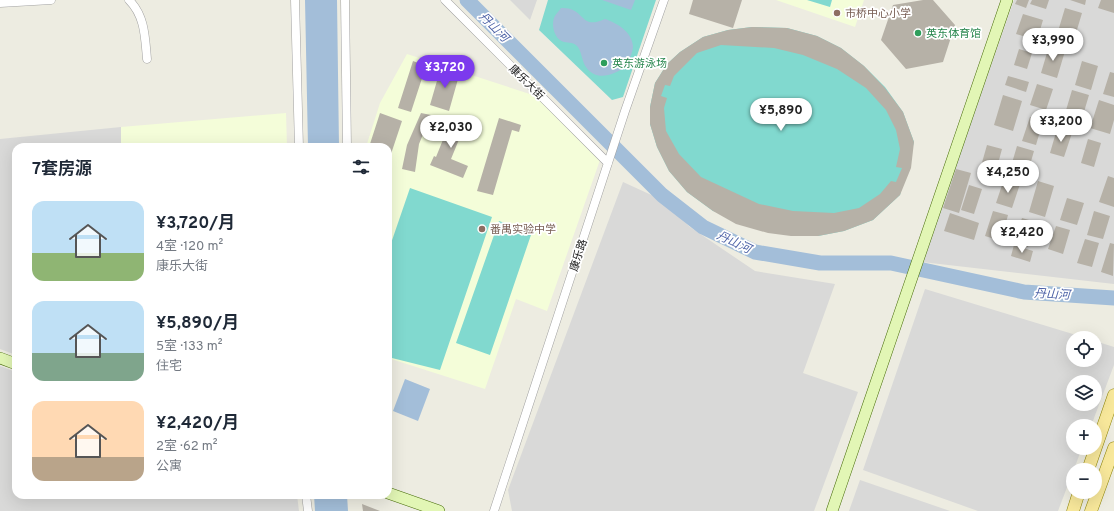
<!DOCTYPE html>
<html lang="zh">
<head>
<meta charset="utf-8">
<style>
  body { margin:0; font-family:Overpass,"Noto Sans SC",sans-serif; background:#f2f2f3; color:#1f2937; height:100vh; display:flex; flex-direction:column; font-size:15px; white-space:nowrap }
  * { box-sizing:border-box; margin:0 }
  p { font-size:13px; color:#747a83 }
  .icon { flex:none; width:22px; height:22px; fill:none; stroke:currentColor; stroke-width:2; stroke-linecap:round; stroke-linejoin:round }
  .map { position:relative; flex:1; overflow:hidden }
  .side { position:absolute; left:12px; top:143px; width:380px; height:356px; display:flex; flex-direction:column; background:#fff; border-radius:12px; box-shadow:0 4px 16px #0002 }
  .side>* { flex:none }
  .fabs { position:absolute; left:1066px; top:331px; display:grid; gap:8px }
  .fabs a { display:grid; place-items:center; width:36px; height:36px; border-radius:50%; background:#fff; box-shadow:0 4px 16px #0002; font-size:20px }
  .price { position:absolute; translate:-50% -34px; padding:0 9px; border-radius:14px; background:#fff; color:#222; font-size:13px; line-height:26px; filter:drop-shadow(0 1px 2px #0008) }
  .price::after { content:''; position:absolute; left:50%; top:24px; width:12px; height:9px; margin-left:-6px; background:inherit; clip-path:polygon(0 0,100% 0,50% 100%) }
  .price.selected { background:#7c3aed; color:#fff }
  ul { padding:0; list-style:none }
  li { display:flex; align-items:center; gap:12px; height:100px; padding:0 20px }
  li span { display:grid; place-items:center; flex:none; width:112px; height:80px; border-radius:12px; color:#555 }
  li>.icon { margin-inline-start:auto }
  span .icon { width:48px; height:48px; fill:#fffc; stroke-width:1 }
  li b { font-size:17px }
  h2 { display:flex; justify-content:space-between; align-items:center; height:48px; padding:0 20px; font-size:17px }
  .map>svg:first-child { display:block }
</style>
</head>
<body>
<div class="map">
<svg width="1114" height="511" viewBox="0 0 1114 511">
  <rect width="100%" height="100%" fill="#edece1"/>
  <path fill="#d9d9d8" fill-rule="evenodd" d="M510,0H537L530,20Z
    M1014,0H1114V284L922,262Z
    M121,127V147H16V355L0,349V139Z
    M623,182L658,198L690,227L755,271L835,284L803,373L858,392L814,511H512L508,490Z
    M925,289L1086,338H1073V360H1095V341L1114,347V365L1091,426H1073V448H1082L1058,511H978L863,470ZM1073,382H1095V404H1073Z
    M0,366L16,372V495H297L299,511H0Z
    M860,480L950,511H849Z"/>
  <path fill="#f4fdd9" d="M776,0H864L855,27Z
    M407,54L539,97L600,160L547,311L516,299L485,389L388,358V147H366L380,103Z
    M286,113L287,147H121V127Z"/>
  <path fill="#81d9cf" d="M548,0H656L623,97L612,100L539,30Z
    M807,0H832L830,7Z
    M752,27L787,28L817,36L841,48L864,66L885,87L903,112L914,142L900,195L873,220L844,231L818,236L713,211L687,192L669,171L657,147L650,124V107L655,83L667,64L680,52L703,37L728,30Z
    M410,188L492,217L440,370L388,357V252Z
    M499,221L532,232L490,355L456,343Z"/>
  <path fill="#a3bed9" d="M305,0H337L339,147H308Z
    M602,0H635L631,10Z
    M561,8C586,7 579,31 605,19C617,23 632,32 633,46C633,53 628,62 625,67C614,75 596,82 586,67C582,62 582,53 578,47C574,42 569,43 564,42C555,40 551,26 554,18C555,15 559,11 561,8Z
    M405,379L430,389L418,421L393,411Z
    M314,495H347L348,511H315Z"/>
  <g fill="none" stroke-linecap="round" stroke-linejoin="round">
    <path stroke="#a3bed9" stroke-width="15" d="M467,0L662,195L703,227L755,252L820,263H891L1024,292L1114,298"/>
  </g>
  <path fill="#b6b1a7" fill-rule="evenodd" d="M693,0H742L733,28L689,14Z
    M923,0H933L955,25L943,62L906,69L881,40L893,5Z
    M1017,0H1029L1026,8L1015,4Z
    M1032,0H1049L1046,9L1030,4Z
    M1070,0H1086L1085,5Z
    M1101,0H1114V13L1098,8Z
    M1065,8L1082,13L1073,43L1056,38Z
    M1023,14L1043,20L1037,40L1016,34Z
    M752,27L787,28L817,36L841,48L864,66L885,88L903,112L914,142L911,168L900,195L873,220L844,231L818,236H791L768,233L736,224L713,211L687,192L669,171L657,147L650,124V107L655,83L667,64L680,52L703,37L728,30ZM721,45L774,48L803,55L837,69L866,88L886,110L896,130L900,149L896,167L902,168L896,182L891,181L880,194L859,208L834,213L793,211L759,204L701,177L679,154L666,131L664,108L667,98L661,96L665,85L670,86L674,76L697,53Z
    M1049,46L1065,51L1057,78L1041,73Z
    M1019,49L1032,53L1027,69L1014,65Z
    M413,61L426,66L411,112L398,108Z
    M1082,61L1098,66L1091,90L1075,85Z
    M441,67L460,72L449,111L430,105Z
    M1110,72L1114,73V97L1103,94Z
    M1008,76L1029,82L1026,92L1005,85Z
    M1037,84L1053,89L1046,110L1030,105Z
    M1072,90L1089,95L1081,122L1064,117Z
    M1003,95L1022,101L1013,131L994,125Z
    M1099,100L1114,105V120L1110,134L1090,128Z
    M380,113L402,121L388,163V147H369Z
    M421,113L431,115L419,144L415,172L402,169L407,145Z
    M453,115L467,120L451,159L468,166L463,178L430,165L434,156L436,157Z
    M1030,117L1043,121L1036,145L1022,141Z
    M499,118L521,125L519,132L512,130L493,195L477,191Z
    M1057,129L1072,133L1064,157L1050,153Z
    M1088,139L1101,143L1094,167L1081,163Z
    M987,145L1002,149L996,171L981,166Z
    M1017,146L1034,151L1026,179L1009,173Z
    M956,169L971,173L959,213L943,208Z
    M1108,176L1114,178V207L1099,202Z
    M1004,179L1020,184L1012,208L996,203Z
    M1038,181L1054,186L1045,217L1029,212Z
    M969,185L982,189L974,214L961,210Z
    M1067,198L1084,203L1077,225L1060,220Z
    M993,211L1008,215L1001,241L985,236Z
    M1094,211L1110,216L1103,239L1087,235Z
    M950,213L979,223L974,240L944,231Z
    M1022,218L1036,222L1028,247L1014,242Z
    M1056,226L1070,230L1063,254L1048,249Z
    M1085,239L1099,243L1092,267L1077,263Z
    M1110,243L1114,244L1113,276L1101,272Z
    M1014,245L1033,251L1030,262L1011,256Z
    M362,504L380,511H363Z"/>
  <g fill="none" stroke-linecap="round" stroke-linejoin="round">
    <g stroke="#a2a2a2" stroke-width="9">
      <path id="street" d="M129,0C145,16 145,37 147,59
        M295,0L299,147
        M345,0L347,147
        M445,0L608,163
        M0,3L51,0
        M306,495L308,511
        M494,511L625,111L664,0"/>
    </g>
    <g stroke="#476c09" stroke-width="12">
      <path id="secondary" d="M0,358L16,364
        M388,493L439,511
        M832,511L1007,0"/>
    </g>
    <g stroke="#8d8406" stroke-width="13">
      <path id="primary" d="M1088,470L1114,395
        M1073,511L1079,492
        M1091,511L1114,448"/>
    </g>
    <use href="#street" stroke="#fff" stroke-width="8"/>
    <use href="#secondary" stroke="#e2f6b5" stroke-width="11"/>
    <use href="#primary" stroke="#f8e89b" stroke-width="12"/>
  </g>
  <g fill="#8d6e63" stroke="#fff" stroke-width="1.5">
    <circle cx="837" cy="13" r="4"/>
    <circle cx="482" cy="229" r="4"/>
  </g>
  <g fill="#2e9e5b" stroke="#fff" stroke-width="1.5">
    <circle cx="918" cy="33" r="4"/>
    <circle cx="604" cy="63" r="4"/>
  </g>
  <g text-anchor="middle" stroke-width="3.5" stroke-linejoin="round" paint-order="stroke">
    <g font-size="11" fill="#785e54" stroke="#fff" text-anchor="start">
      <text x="845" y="17">市桥中心小学</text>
      <text x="490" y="233">番禺实验中学</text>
    </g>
    <g font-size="11" fill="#27864d" stroke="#fff" text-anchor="start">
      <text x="926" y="37">英东体育馆</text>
      <text x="612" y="67">英东游泳场</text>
    </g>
    <g font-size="11" fill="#1b1b1b" stroke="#fff">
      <text transform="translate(527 82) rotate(45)" y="4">康乐大街</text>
      <text transform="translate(578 255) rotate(-72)" y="4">康乐路</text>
    </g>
    <g font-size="12" font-style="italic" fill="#4c61a6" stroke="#fff">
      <text transform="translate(494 27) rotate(45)" y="4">丹山河</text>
      <text transform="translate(734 242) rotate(25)" y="4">丹山河</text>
      <text transform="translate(1052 294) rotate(3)" y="4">丹山河</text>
    </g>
  </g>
</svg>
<div class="fabs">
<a><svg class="icon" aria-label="locate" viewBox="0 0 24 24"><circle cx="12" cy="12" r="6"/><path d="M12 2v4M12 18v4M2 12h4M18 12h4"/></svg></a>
<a><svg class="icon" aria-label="layers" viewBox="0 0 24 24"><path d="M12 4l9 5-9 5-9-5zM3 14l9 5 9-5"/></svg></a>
<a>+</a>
<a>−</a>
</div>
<b class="price" style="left:1053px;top:62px">¥3,990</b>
<b class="price selected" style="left:445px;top:89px">¥3,720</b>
<b class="price" style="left:781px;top:132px">¥5,890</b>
<b class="price" style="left:1061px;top:143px">¥3,200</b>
<b class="price" style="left:451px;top:149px">¥2,030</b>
<b class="price" style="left:1008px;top:194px">¥4,250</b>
<b class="price" style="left:1022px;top:254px">¥2,420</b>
<section class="side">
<h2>7套房源<svg class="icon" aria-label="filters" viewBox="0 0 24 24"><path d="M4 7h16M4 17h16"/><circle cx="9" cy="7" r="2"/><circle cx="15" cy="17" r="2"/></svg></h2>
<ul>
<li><span style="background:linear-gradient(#bfe0f5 65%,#8fb573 0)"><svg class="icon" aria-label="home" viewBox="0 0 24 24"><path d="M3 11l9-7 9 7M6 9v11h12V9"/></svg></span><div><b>¥3,720/月</b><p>4室 · 120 m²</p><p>康乐大街</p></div></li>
<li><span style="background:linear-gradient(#bfe0f5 65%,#7fa58c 0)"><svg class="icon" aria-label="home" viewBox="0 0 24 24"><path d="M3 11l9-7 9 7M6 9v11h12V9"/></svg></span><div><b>¥5,890/月</b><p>5室 · 133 m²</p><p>住宅</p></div></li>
<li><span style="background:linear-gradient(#ffd9b3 70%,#b9a48a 0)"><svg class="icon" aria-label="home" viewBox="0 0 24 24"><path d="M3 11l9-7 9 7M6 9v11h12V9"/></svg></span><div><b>¥2,420/月</b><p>2室 · 62 m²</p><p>公寓</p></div></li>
</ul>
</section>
</div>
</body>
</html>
